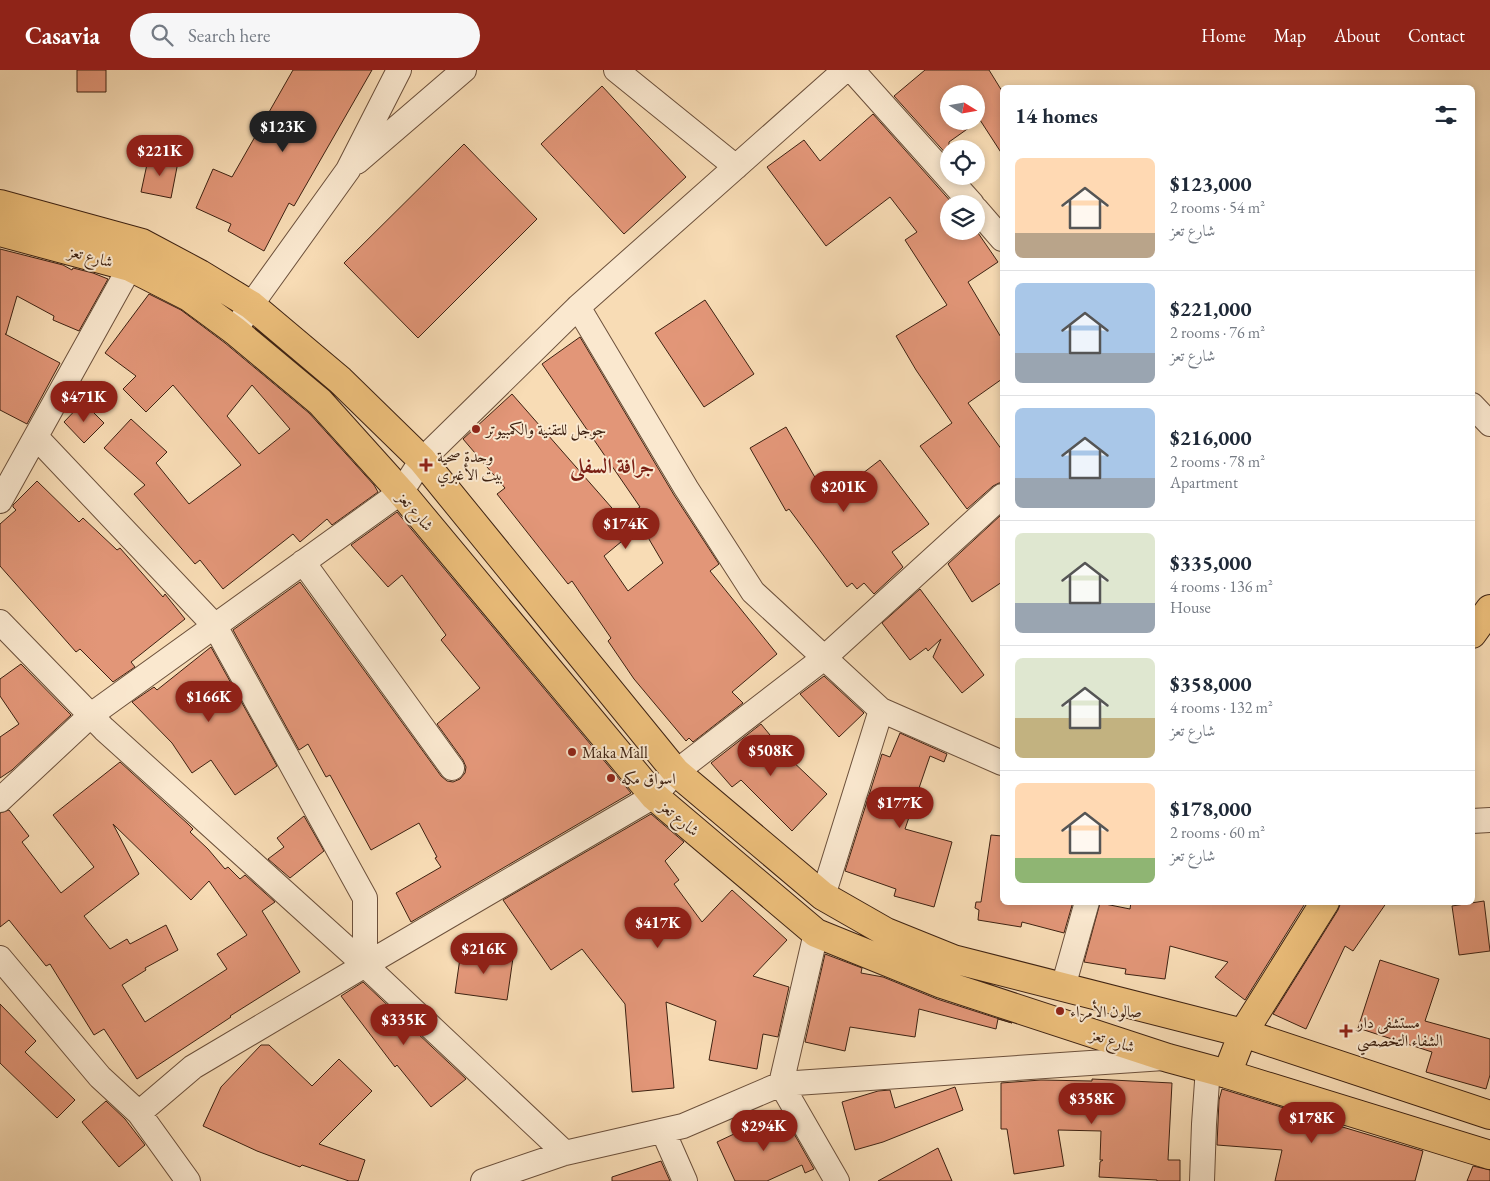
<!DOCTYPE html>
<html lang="en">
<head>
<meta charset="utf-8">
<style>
  body { margin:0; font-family:"EB Garamond",Amiri,serif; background:#f6f6f7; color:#1f2937; height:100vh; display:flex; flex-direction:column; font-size:19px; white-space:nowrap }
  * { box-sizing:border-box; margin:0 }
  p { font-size:16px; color:#747a83 }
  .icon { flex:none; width:28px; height:28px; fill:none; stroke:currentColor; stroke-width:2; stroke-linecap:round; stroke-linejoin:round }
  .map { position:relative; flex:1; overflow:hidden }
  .panel { position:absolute; left:1000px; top:15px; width:475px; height:820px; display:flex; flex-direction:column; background:#fff; border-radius:8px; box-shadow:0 2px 8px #0003 }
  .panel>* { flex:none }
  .needle { width:32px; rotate:101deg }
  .tools { position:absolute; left:940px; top:15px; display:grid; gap:10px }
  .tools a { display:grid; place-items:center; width:45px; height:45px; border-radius:50%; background:#fff; box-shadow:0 2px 8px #0003; font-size:25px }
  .price { position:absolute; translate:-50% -42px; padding:0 11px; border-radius:18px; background:#8f2418; color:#fff; font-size:16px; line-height:32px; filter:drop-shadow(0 1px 2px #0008) }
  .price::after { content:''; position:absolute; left:50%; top:30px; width:15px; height:11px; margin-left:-8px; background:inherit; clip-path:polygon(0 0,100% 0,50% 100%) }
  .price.current { background:#222; color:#fff }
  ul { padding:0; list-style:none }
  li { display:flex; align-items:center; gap:15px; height:125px; padding:0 15px }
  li+li { border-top:1px solid #e0e1e3 }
  li span { display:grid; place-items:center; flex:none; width:140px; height:100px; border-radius:8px; color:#555 }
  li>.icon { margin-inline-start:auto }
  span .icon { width:60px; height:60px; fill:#fffc; stroke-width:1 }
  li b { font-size:21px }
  h2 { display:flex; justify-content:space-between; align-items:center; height:60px; padding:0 15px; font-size:21px }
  header { display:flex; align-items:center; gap:30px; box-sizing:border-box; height:70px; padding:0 25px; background:#8f2418; color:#fff }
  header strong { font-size:24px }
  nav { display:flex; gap:28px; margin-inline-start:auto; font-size:18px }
  .search { width:350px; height:45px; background:#f6f6f7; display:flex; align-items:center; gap:12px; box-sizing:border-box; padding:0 18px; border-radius:28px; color:#747a83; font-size:19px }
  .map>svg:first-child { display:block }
</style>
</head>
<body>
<header>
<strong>Casavia</strong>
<div class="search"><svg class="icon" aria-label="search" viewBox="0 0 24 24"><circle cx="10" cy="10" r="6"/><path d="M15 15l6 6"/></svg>Search here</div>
<nav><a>Home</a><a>Map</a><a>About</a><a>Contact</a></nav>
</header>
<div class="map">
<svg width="1490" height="1111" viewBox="0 0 1490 1111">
  <rect width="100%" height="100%" fill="#f8dcb5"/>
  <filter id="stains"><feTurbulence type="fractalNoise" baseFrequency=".004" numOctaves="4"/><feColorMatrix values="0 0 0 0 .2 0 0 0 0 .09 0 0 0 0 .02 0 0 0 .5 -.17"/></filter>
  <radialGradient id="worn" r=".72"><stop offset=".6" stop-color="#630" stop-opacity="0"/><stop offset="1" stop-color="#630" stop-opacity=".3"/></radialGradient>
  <path fill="#e29678" stroke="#3e2212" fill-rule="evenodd" d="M77,0H106V22H77Z
    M293,0H372L294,136L289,133L264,181L228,161L231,154L196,138L213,99L232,107Z
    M925,0H989L1002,21V84L980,50L949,72V87L894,26ZM949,24H976V51H949Z
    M602,16L686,107L624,164L541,74Z
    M873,44L953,134H949V161L976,160L998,192L968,212L1002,269V309L968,333L1002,380V413H999L993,416L967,439L920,376L952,353L916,300L896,266L947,235L905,170L917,162L890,127L826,176L767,97L804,70L820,91Z
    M464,74L537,149L418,268L344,193Z
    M149,85L178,92L171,128L141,122Z
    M0,179L63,195L72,200L73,198L93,203L108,209L79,261L53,250L54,246L17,226L6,264H5L60,293L27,354L0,340Z
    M149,224L181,240L225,273L309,343L374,415L378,422L332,455L327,449L300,472L293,464L223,519L200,490L195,494L134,424L145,415L104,378L131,349L167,382L156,393L189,434L241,395L173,315L146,342L123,319L136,306L105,283ZM252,315L290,359L259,384L227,346Z
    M705,230L754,304L704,337L655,263Z
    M580,267L674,425L719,494L710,501L777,584L732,622L743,633L693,672L689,668L686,671L634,609L608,571L611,568L572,511L568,514L497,424L505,418L463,369L512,324L633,462L604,486L628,521L663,493L633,442L640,437L542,294Z
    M83,332L104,353L84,373L64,352Z
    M786,357L828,430L880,390L929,454L892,482L903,497L874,524L864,513L857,519L852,513L847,517L789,439L786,441L750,378Z
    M37,411L79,452L83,448L117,480L120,478L163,527L165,524L185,549L131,592L135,597L113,612L80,579L76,582L0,496V454L16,440L13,437V435Z
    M397,442L631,723L411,852L396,823L441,797L435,788L437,787L419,753L371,780L330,705L326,707L308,674L299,680L233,560L300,512L441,706L447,711L453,712L460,709L465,703L466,697L463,690L437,654L480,618L441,570L446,565L402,505L388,517L351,475Z
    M1002,444V512L972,532L948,494Z
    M920,519L984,605L962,623L933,587L941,569L928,581L926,578L910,590L882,553Z
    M211,577L277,696L235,725L211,690L192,703L172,673L132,632L154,617L157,620Z
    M21,594L71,645L12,700L0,708V667L19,654L0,626V609Z
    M824,606L864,643L839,667L800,624Z
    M761,654L788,687L827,724L792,761L741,710L732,717L711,693Z
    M900,663L947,684L944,692L930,686L905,759L952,772L934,837L894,826L896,819L845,801L882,684L890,687Z
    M120,692L188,754L193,759L190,762L208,779L225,799L228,797L240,809L245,805L275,832L262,841L300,902L230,946L231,947L137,1009L104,959L94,965L50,894L46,896L9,850L0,857V743L9,740L29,766L22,772L61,823L94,797L53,745ZM113,754L191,830L209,811L247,865L217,884L227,899L145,952L122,915L146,900L145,898L178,880L166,855L130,874L127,869L110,879L84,846L139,804Z
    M651,744L684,772L665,791L679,810L674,814L702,852L732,820L787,870L753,906L789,917L778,967L763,964L757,999L709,990L716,951L666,932L674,1018L632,1022L625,934L582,879L551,900L503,830Z
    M304,746L324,781L290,808L268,789L284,777L277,768Z
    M991,765L1002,766V832H1073L1064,863L1022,852L1021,857L978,850L979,840L975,838L976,832H981Z
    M1484,831L1490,881L1459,885L1452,836Z
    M1131,832H1306L1245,930L1215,907L1228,892L1170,876L1165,909L1125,904L1126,899L1084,892L1100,833L1130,839Z
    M1341,832H1387L1353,881L1345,876L1306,959L1273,944L1338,840Z
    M461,881L513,888L507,930L455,923Z
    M825,884L862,898L861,903L883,907L937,929L1012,953L998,949L996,959L919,939L915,967L850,957L845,981L805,972Z
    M1380,890L1439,909L1425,951L1490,969V1005L1486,1019L1426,1002L1432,982L1358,958Z
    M363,912L466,1009L431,1037L397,995L395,997L341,926Z
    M0,934L36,971L25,982L75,1030L57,1048L0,993Z
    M261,975H269L312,1016L339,989L372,1021L319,1074L365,1090L358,1111H349L302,1095L300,1097L257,1081L203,1056L221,1017Z
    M1092,1009L1172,1013L1168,1090H1180V1111H1157V1110L1099,1107L1100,1092L1103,1090H1100L1101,1061L1058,1060L1064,1096L1014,1104L1007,1059H1001V1013L1041,1010L1092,1011Z
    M955,1017L963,1040L883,1072L855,1080L842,1032L878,1021L890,1020L895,1038Z
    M1222,1019L1320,1049L1319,1050L1423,1081L1415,1111H1275L1282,1080L1217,1075L1219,1030Z
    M106,1031L125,1049L145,1075L119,1097L82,1052Z
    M784,1046L814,1099L805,1103L802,1095L767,1111H735L717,1072L768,1048L770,1051Z
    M938,1078L952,1111H878Z
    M661,1091L670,1111H612V1107Z
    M1473,1096L1490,1100V1111H1467Z"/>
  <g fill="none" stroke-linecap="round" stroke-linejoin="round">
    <g stroke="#6c503b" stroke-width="26">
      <path id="minor" d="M616,0L736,97
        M852,0L972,134
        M357,92L464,0
        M976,139L1002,169
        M578,237L686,418L753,522L881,640L1002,693
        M235,261L251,235L348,100L399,0
        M1472,335L1490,354
        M36,367L215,556L365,828V895
        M0,431L130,197
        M303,492L452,698
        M0,552L104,659L365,895L565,1083
        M0,730L91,645L401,422L422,390L578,237L845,0
        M1472,751L1490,750
        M823,826L881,640
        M816,863L781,1014L837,1111
        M0,888L100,1007L139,1043L188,1111
        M1063,917L1087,832
        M139,1043L193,997L365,895L654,726L676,702L824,588L1002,426
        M663,1061L685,1111
        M483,1111L565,1083L683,1056L781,1014L1164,988
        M1202,1111L1204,1054L1208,998"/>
    </g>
    <g stroke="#3e2212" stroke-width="30">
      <path id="major" d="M0,134L142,173L200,204L251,235L340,310L422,390L676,702L823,826L886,862L953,889L1243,963L1490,1045
        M0,162L130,197L189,227L235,261L320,332L401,422L654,726L816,863L942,914L1168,988L1227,1004L1490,1085
        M1472,564L1490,539
        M1227,1004L1243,963L1325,832"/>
    </g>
    <use href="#minor" stroke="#fae8cf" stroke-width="24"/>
    <use href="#major" stroke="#ecbe7a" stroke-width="28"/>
  </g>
  <g fill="#8f2418" stroke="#fae8cf" stroke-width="2">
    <circle cx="476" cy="359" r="5"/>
    <path d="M423.5 387.5h5v5h5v5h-5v5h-5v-5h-5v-5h5z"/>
    <circle cx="572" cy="682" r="5"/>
    <circle cx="611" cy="708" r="5"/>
    <circle cx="1060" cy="941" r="5"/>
    <path d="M1343.5 953.5h5v5h5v5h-5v5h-5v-5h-5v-5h5z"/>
  </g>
  <g text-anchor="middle" stroke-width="4" stroke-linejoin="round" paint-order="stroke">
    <g font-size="16" fill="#3e2212" stroke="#fae8cf">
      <text transform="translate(91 186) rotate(15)" y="6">شارع تعز</text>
      <text transform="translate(416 441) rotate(50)" y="6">شارع تعز</text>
      <text transform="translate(680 748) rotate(40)" y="6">شارع تعز</text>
      <text transform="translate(1113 970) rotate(18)" y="6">شارع تعز</text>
    </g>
    <g font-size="16" fill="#3e2212" stroke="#fae8cf" text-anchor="start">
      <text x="486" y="365">جوجل للتقنية والكمبيوتر</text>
      <text x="437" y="392">وحدة صحية<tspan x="437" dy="18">بيت الأغبري</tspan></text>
      <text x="582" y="688">Maka Mall</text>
      <text x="621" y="714">اسواق مكه</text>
      <text x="1070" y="947">صالون الأمراء</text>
      <text x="1357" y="958">مستشفى دار<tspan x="1357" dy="18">الشفاء التخصصي</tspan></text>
    </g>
    <g font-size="21" font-weight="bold" fill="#7a1f14" stroke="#fae8cf">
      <text x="612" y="403">جرافة السفلى</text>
    </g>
  </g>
  <rect width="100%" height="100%" filter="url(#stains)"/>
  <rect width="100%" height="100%" fill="url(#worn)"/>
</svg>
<div class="tools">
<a><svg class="needle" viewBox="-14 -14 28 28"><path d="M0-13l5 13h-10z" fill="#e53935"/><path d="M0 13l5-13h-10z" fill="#747a83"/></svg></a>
<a><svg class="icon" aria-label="locate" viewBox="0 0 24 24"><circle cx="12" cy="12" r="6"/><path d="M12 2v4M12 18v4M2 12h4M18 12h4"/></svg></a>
<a><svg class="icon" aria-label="layers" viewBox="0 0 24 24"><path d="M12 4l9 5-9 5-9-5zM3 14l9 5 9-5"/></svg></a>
</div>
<b class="price current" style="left:283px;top:83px">$123K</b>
<b class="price" style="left:160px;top:107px">$221K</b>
<b class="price" style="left:84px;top:353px">$471K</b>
<b class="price" style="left:844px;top:443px">$201K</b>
<b class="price" style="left:626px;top:480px">$174K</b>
<b class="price" style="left:209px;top:653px">$166K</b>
<b class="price" style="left:771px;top:707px">$508K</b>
<b class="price" style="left:900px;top:759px">$177K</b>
<b class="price" style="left:658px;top:879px">$417K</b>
<b class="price" style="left:484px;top:905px">$216K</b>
<b class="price" style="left:404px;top:976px">$335K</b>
<b class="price" style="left:1092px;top:1055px">$358K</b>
<b class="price" style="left:1312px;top:1074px">$178K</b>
<b class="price" style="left:764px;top:1082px">$294K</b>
<section class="panel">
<h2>14 homes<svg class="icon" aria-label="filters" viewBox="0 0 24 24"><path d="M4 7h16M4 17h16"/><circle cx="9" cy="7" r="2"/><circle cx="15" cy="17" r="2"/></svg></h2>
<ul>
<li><span style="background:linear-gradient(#ffd9b3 75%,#b9a48a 0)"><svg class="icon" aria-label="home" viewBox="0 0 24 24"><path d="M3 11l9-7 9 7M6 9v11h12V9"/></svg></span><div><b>$123,000</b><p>2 rooms · 54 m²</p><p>شارع تعز</p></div></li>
<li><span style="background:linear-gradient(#a9c7e8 70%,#9aa5b1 0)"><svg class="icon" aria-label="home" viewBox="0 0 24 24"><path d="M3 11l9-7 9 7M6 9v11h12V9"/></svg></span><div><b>$221,000</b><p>2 rooms · 76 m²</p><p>شارع تعز</p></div></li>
<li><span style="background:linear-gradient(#a9c7e8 70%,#9aa5b1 0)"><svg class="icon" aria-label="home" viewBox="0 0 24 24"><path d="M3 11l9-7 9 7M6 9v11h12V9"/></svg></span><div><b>$216,000</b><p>2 rooms · 78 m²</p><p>Apartment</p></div></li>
<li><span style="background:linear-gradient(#dfe7d0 70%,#9aa5b1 0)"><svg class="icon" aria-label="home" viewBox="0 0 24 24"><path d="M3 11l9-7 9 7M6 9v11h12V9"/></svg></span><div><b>$335,000</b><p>4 rooms · 136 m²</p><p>House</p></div></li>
<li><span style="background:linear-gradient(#dfe7d0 60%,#c2b280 0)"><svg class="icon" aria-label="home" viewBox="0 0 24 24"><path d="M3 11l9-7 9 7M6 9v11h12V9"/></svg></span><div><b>$358,000</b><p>4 rooms · 132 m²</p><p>شارع تعز</p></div></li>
<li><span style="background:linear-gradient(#ffd9b3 75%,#8fb573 0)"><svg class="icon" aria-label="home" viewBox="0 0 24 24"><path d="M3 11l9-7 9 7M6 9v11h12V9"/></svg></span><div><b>$178,000</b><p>2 rooms · 60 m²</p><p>شارع تعز</p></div></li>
</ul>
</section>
</div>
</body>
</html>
